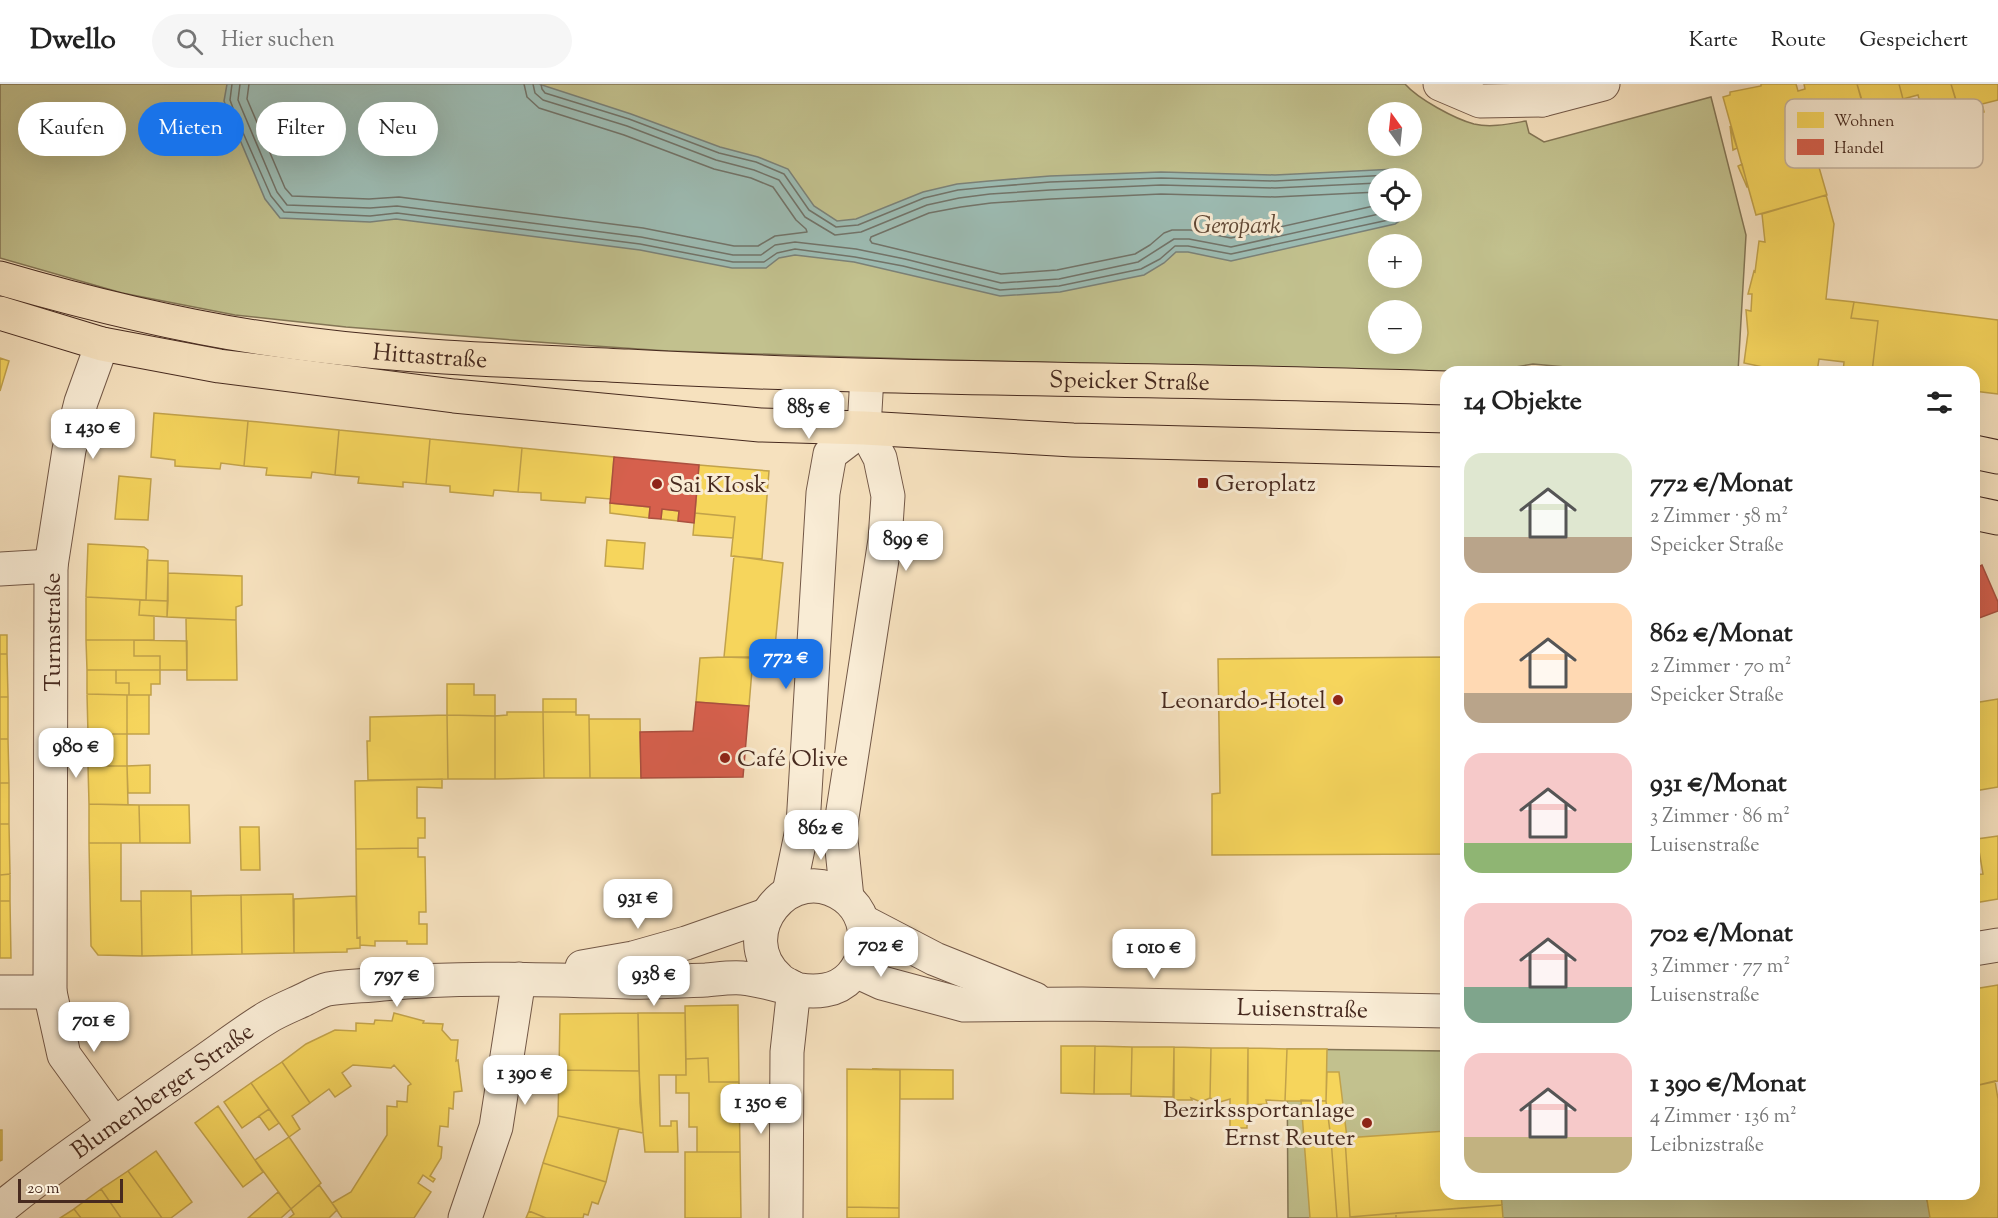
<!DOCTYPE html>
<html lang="de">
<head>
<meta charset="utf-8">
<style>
  body { margin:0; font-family:"Sorts Mill Goudy",serif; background:#f6f6f6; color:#222; height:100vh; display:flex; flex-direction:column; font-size:22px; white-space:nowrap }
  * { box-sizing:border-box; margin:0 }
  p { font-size:20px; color:#767676 }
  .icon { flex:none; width:33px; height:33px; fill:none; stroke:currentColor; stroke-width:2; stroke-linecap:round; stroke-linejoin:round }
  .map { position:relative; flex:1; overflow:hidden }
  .side { position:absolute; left:1440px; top:282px; width:540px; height:834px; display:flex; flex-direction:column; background:#fff; border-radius:18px; box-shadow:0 6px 24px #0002 }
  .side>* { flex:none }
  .banner { position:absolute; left:18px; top:18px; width:570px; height:54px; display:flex; gap:12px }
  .needle { width:39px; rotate:345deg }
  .controls { position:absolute; left:1368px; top:18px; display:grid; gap:12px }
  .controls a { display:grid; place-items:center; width:54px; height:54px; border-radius:50%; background:#fff; box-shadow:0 6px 24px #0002; font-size:30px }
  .scale { position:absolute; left:18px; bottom:15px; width:105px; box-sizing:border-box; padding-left:6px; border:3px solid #472a1f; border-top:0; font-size:16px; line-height:21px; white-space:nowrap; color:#472a1f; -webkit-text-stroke:4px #f9ecd5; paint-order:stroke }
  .price { position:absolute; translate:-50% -51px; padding:0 14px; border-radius:12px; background:#fff; color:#222; font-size:20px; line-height:39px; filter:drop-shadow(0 2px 3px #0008) }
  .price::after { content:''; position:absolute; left:50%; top:36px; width:18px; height:14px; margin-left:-9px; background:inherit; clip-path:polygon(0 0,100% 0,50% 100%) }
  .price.on { background:#1a73e8; color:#fff }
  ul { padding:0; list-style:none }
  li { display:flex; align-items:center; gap:18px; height:150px; padding:0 24px }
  li span { display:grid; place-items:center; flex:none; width:168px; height:120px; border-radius:18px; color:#555 }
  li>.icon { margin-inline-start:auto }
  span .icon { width:72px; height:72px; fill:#fffc; stroke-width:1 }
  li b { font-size:26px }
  h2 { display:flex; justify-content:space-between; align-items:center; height:72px; padding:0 24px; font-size:26px }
  .pill { padding:0 21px; border-radius:27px; background:#fff; box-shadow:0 6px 24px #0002; font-size:21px; line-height:54px }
  .pill.on { background:#1a73e8; color:#fff }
  header { display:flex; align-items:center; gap:36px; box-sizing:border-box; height:84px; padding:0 30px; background:#fff; border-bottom:2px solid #e0e0e0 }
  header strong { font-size:28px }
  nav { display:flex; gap:33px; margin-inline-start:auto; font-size:21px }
  .search { width:420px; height:54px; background:#f6f6f6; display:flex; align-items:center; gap:15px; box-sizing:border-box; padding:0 21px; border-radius:33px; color:#767676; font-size:22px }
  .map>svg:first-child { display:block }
</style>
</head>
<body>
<header>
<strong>Dwello</strong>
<div class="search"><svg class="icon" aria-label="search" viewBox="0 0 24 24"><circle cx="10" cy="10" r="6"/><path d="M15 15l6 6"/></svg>Hier suchen</div>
<nav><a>Karte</a><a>Route</a><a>Gespeichert</a></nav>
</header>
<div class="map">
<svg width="1998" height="1134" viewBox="0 0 1998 1134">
  <rect width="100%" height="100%" fill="#f6e1be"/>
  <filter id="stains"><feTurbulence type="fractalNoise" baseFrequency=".00333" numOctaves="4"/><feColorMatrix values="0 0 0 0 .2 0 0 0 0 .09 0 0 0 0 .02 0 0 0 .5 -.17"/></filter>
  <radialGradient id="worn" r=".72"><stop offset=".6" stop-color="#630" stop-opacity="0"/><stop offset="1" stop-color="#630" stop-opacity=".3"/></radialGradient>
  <path fill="#c2c18e" stroke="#847656" stroke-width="1.5" fill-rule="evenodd" d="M0,0H1405C1418,15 1455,35 1474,40C1491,44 1509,40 1526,37L1529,49L1544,58L1711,13L1746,151L1738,288H1620L1533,280L1486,288H1460L944,276L668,267L551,259L346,243L235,231L122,209L0,174ZM1378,28H1412V62H1378ZM1378,94H1412V128H1378ZM1378,160H1412V194H1378ZM1378,226H1412V260H1378Z
    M1287,965L1446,967V1110H1926L1931,1134H1288Z"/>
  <path fill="#9dbdb5" stroke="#7b8279" stroke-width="1.5" d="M227,0H539L631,30L720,63L758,73L788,85L814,122L837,137L856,135L923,108L957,100L989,97L1050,92L1161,88L1275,91L1396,85L1400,94H1378V128H1402C1403,134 1401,137 1395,140L1231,177L1188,168H1176L1164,179L1144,191L1060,208L1000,212L854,178L795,171L779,174L766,184H732L640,166L396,135L370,138L280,134L265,115L232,37L224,17Z"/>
  <path fill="#f6d55c" stroke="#c2a24a" stroke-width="1.5" d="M1761,0H1796L1798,7L1805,5L1804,0H1857L1865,29L1808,45L1827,111L1756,131L1723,13L1730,11V8L1761,2Z
    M1857,0H1899L1903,15L1865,26Z
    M1899,0H1951L1967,51L1931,61L1918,11L1903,15Z
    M1951,0H1998V16L1982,20L1984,28L1961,34Z
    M1730,42L1737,64L1733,66Z
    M1742,80L1748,103H1747L1738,82Z
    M1826,111L1834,140L1826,215L1854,218L1851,234L1878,237L1872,288H1843L1844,278L1819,275L1817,288H1798L1777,284V286L1744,279L1748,249L1746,226L1751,227L1752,210H1748L1754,187L1755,188L1759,157L1765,158L1762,130Z
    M1854,218L1998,236V310L1974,307V288H1872L1878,237L1851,234Z
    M0,274L9,277L0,307Z
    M154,329L248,337L244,382L221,379L220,385L175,382V376L151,373Z
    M248,337L339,346L335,391L312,388L311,394L266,391L267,384L244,382Z
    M339,346L430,355L426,400L403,398V403L358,399L359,393L335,391Z
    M430,355L522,364L518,408L494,406L493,412L450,408V402L426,400Z
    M522,364L614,373L611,415L586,413L585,419L541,416V409L518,408Z
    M699,381L769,387L762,475L731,472L735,433L695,429Z
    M119,392L151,395L148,436L115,435Z
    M610,419L650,423L649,434L610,429Z
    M662,425L679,427L678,437L661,435Z
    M695,429L735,433L733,454L693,451Z
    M607,456L645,459L643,485L605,482Z
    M88,460L144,463L148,466L146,516L86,513Z
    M734,472L783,479L774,573H724Z
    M147,476L168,477V517L146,516Z
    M168,489L242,492V521L236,523V536L167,533Z
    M86,513L140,516L139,531L154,532V556H86Z
    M140,516L168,517L167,533L139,531Z
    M186,534L236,536L237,596H187Z
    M0,551H7V570H0Z
    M86,556H134V572H160V586H87Z
    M134,556L187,557V586H160V572H134Z
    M0,570H7L8,613H0Z
    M724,573L753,574L749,622L696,618L700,574Z
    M1446,573V770L1212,771V710L1220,709L1218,575Z
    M87,586H116V599H129V611L87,610Z
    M116,586H160V600H151V611H129V599H116Z
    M447,600H474V611H495V632L447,631Z
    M87,610L127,611V650H88Z
    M127,611H149V650H127Z
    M0,613H8V655H0Z
    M543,615H576V628H543Z
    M1998,615V703L1974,707V619Z
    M507,628H543L544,694L495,695V632L507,631Z
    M543,628H576V631H589L590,694H544Z
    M447,631L495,632V695H448Z
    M447,631L448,695L368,696L367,657H370V633Z
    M589,635H640L641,694H590Z
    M88,650H127V682H88Z
    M0,655H8L9,699H0Z
    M150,681V709H128L127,682Z
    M88,682H127L128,721L89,720Z
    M442,695V704L417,703V734H425V754H418V764L356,765L355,697Z
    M0,699H9V740H0Z
    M89,720L139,721L140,759H89Z
    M139,721H189L190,759H140Z
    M0,740H9L10,790L0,791Z
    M240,743H259L260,786H241Z
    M1998,752V815L1974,819V791L1983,790L1977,755Z
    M89,759H121V817H141L142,872L98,871L91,862Z
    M418,764V773H425L426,828H419V840H427V860H407V857H375V862L360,861V853L357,854L356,765Z
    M10,790V817H0V791Z
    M141,807H191L192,871L142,872Z
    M293,810L294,869L242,870L241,811Z
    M241,811L242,870L192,871L191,812Z
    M356,812L357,854L360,853V864L347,865V868L294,869V815Z
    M0,817H10L11,874H0Z
    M1998,901V997L1974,1002V905Z
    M738,921L739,998H709L708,974L686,975L685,922Z
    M394,929L424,937L423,939L443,940L442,946L451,956H458L456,977L458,976L462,1007L454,1008L453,1025L449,1024L448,1043L440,1042L438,1062L442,1063L441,1074L430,1092L435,1095L433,1098L423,1091L418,1099L431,1108L414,1134H342L332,1119L351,1108L387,1051V1022L397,1023V1017L407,1018L408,1002L411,1000L394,981L391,984L353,981L342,989L351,1002L335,1013L329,1005L310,1019L282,978L306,960L335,946L356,947V939L374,940L375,936L392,937Z
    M638,929H685L686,991H659L660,1042H671V1037H677L678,1068H645L640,1019Z
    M638,929L639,987L559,986L560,930Z
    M1061,962H1095L1094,1010L1061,1009Z
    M1095,962L1132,963L1131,1010H1094Z
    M1132,963H1174L1173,1013L1131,1012Z
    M1174,963L1211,964L1210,1014L1201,1018L1191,1014L1192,1016H1174Z
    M1211,964H1248L1247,1044H1230V1015L1220,1018L1210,1014Z
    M1248,964L1287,965L1285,1017L1266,1016L1267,1020L1248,1021Z
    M1287,965H1327L1326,1017H1285Z
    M708,974L709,998H739L740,1068H697V1043H689V1009H676V991H686V975Z
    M282,978L310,1019L292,1032L300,1045L289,1053L251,999Z
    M847,985L900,986L899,1124L847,1123Z
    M872,985L953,986V1015H900V986Z
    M559,986L639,987L643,1049L558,1032Z
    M1327,988H1339L1347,1054H1345L1350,1134H1337L1331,1055L1326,1017Z
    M1995,997L1998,1015V1134H1930L1926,1110H1974V1002Z
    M251,999L269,1025L242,1044L224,1018Z
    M1301,1016L1326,1017L1331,1055L1337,1134H1310Z
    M218,1022L263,1088L243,1103L195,1039Z
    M269,1025L279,1039L269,1046L259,1032Z
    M558,1032L619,1044L606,1098L543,1079Z
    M0,1046H2V1076L0,1077Z
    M1446,1047V1110H1501L1502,1121L1350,1133L1345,1054Z
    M289,1053L321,1099L291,1125L255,1076Z
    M156,1067L192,1118L171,1134H162L128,1087Z
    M685,1068H740L741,1134H685Z
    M543,1079L606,1098L598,1120L592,1118L588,1131L584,1130L583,1134H546L529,1127Z
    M128,1087L162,1134H121L101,1105Z
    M319,1101L337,1126L329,1134H289L294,1130L291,1125Z
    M101,1105L121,1134H81L74,1125Z
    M278,1108L291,1125L281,1134H248Z
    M1502,1121L1503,1134H1396V1129Z
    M847,1123L899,1124V1134H847Z
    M74,1125L81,1134H60Z
    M529,1127L546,1134H526Z
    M1396,1129V1134H1350V1133Z"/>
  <path fill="#d6604d" stroke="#ab503f" stroke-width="1.5" d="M614,373L699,381L694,439L678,437L679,427L662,425L661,435L649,434L650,423L610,419Z
    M1982,481L1998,518V527L1974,536V485Z
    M696,618L749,622L743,693L641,694L640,648L693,647Z"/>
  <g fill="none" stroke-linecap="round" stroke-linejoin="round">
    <path stroke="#72746a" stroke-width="1.5" d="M232,0L230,16L237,35L271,112L284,128L370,132L397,129L640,160L733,178H764L777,169L795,165L855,173L903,182L1000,206L1059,202L1141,185L1160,175L1175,162H1188L1231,170L1393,135L1396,133V128
      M240,0L238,16L277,108L287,121L370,124L397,122L641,153L733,171H761L775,161L795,158L856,165L905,175L1001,199L1059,195L1138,178L1174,155H1189L1231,163L1388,128
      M249,0L247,15L285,104L292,112L369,115L399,113L643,144L734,162H758L775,152L807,148L806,145L796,136L773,103L751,94L714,85L624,51L539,24L527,13L524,0
      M533,0L535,9L543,16L627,42L716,76L754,86L779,96L805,133L835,151L861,148L927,121L959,114L990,110L1050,106L1161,101L1275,104L1378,99
      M541,0L542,5L545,9L629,35L719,69L756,78L784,90L809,126L836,143L858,141L924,114L958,106L989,103L1050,98L1161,94L1275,97L1390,91L1394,94
      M1378,108L1275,113L1161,110L1051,115L991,119L961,123L929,129L871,153L870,156L872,159L1001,190L1057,186L1135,170L1150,161L1164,149L1172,146H1190L1231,154L1378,121"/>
    <g stroke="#735847" stroke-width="35">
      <g id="minor">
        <path d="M1440,0L1480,17L1542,16"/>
        <path d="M102,260L81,318L69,366L51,482L50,908L64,971L114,1040"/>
        <path d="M0,485L51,482"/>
        <path d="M864,838L935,875L1035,915"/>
        <path d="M1974,865L1998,861"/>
        <path id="s1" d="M856,887L882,899L964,921L1082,920L1446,927"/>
        <path d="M0,908H50"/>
        <path d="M465,1134L496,1043L519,895"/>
        <path d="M786,1134L787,968L794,904"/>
      </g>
    </g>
    <g stroke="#735847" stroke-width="35">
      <g id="tertiary">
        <path d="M1542,16L1603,0"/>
        <path d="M789,808L803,741L823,409L830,370L864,344"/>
        <path d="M847,814L840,746L885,456L888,412L880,374L864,344L867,292"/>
        <path d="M582,883L633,874L686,859L766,831"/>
        <path id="s2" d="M0,1125C62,1075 129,1030 194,984C219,967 243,948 268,933C278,927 290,922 301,917C310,913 319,907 328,905C346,902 365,902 382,900C464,892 546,896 628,898C654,899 680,897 706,896C718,895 730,893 742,894C769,896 797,911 825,906C868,899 879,838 845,813C791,773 729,851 779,895C783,899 789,901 794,904"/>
      </g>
    </g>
    <g stroke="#472a1f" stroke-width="35">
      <g id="primary">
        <path id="s3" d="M0,194C103,224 207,249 314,261C418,274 523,277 628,282C900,297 1173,294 1446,304"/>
        <path d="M0,229L102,260L219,282L454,312L760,341L864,344L1073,356L1446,366"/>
        <path d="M1974,368L1998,373"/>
        <path d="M1974,429L1998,434"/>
      </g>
    </g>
    <use href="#minor" stroke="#f9ecd5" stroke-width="33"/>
    <use href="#tertiary" stroke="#f9ecd5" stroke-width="33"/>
    <use href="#primary" stroke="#f6e1be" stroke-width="33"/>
  </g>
  <g fill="#8f2418" stroke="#f9ecd5" stroke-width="2">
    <rect x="1197" y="393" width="12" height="12" rx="3"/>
    <circle cx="657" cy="400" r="6"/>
    <circle cx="1338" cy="616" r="6"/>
    <circle cx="725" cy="674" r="6"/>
    <circle cx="1367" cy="1039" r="6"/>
  </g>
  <g text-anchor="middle" stroke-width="6" stroke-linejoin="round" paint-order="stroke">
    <g font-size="24" font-style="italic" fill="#604835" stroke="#f9ecd5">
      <text x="1237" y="149">Geropark</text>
    </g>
    <g font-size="24" fill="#472a1f" stroke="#f9ecd5">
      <text dy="8" stroke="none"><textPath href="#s3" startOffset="438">Hittastraße</textPath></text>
      <text dy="8" stroke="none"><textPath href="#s3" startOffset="1138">Speicker Straße</textPath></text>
      <text transform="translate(52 548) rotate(-90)" y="8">Turmstraße</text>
      <text dy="8" stroke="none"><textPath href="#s1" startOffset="452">Luisenstraße</textPath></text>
      <text dy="8" stroke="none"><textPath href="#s2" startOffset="201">Blumenberger Straße</textPath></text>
    </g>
    <g font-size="24" fill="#472a1f" stroke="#f9ecd5" text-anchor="start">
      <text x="1215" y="407">Geroplatz</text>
      <text x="669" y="408">Sai KIosk</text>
      <text x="1326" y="624" text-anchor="end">Leonardo-Hotel</text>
      <text x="737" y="682">Café Olive</text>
      <text x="1355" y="1033" text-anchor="end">Bezirkssportanlage<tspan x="1355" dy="28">Ernst Reuter</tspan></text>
    </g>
  </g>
  <rect x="1785" y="15" width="198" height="69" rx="9" fill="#f9ecd5" stroke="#c4b29e" stroke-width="1.5"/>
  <rect x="1797" y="28" width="27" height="16" fill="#f6d55c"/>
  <rect x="1797" y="55" width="27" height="16" fill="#d6604d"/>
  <g font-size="16" fill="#472a1f">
    <text x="1834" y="42">Wohnen</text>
    <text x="1834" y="69">Handel</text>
  </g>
  <rect width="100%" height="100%" filter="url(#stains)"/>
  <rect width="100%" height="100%" fill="url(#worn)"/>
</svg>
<div class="controls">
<a><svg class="needle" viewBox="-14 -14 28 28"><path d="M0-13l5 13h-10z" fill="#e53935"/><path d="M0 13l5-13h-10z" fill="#767676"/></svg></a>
<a><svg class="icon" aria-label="locate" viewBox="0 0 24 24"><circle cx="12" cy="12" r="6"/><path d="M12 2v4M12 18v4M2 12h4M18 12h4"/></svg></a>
<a>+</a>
<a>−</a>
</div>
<div class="scale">20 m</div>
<b class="price" style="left:809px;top:356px">885 €</b>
<b class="price" style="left:93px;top:376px">1 430 €</b>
<b class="price" style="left:906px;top:488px">899 €</b>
<b class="price on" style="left:786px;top:606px">772 €</b>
<b class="price" style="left:76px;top:695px">980 €</b>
<b class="price" style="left:821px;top:777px">862 €</b>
<b class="price" style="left:638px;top:846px">931 €</b>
<b class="price" style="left:881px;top:894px">702 €</b>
<b class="price" style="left:1154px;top:896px">1 010 €</b>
<b class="price" style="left:654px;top:923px">938 €</b>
<b class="price" style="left:397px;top:924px">797 €</b>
<b class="price" style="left:94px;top:969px">701 €</b>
<b class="price" style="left:525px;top:1022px">1 390 €</b>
<b class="price" style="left:761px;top:1051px">1 350 €</b>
<div class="banner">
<a class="pill">Kaufen</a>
<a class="pill on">Mieten</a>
<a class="pill">Filter</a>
<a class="pill">Neu</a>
</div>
<section class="side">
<h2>14 Objekte<svg class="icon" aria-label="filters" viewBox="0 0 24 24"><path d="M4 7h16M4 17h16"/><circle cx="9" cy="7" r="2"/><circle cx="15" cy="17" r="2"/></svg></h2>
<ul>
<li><span style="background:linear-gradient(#dfe7d0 70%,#b9a48a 0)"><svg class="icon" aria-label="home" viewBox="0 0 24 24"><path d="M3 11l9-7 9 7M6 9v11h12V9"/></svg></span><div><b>772 €/Monat</b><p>2 Zimmer · 58 m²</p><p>Speicker Straße</p></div></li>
<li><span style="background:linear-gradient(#ffd9b3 75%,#b9a48a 0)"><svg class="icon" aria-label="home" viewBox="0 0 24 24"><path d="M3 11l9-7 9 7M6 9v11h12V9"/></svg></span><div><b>862 €/Monat</b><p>2 Zimmer · 70 m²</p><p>Speicker Straße</p></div></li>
<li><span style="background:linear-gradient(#f6c9c9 75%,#8fb573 0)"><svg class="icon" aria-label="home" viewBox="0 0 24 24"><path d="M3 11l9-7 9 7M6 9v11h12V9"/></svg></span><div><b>931 €/Monat</b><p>3 Zimmer · 86 m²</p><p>Luisenstraße</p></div></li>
<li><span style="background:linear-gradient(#f6c9c9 70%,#7fa58c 0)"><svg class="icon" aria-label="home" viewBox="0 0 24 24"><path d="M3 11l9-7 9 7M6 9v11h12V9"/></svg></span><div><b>702 €/Monat</b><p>3 Zimmer · 77 m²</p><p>Luisenstraße</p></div></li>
<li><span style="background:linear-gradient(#f6c9c9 70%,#c2b280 0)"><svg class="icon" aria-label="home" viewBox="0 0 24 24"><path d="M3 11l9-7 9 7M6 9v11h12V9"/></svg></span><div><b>1 390 €/Monat</b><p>4 Zimmer · 136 m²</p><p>Leibnizstraße</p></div></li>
</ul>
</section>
</div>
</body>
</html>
